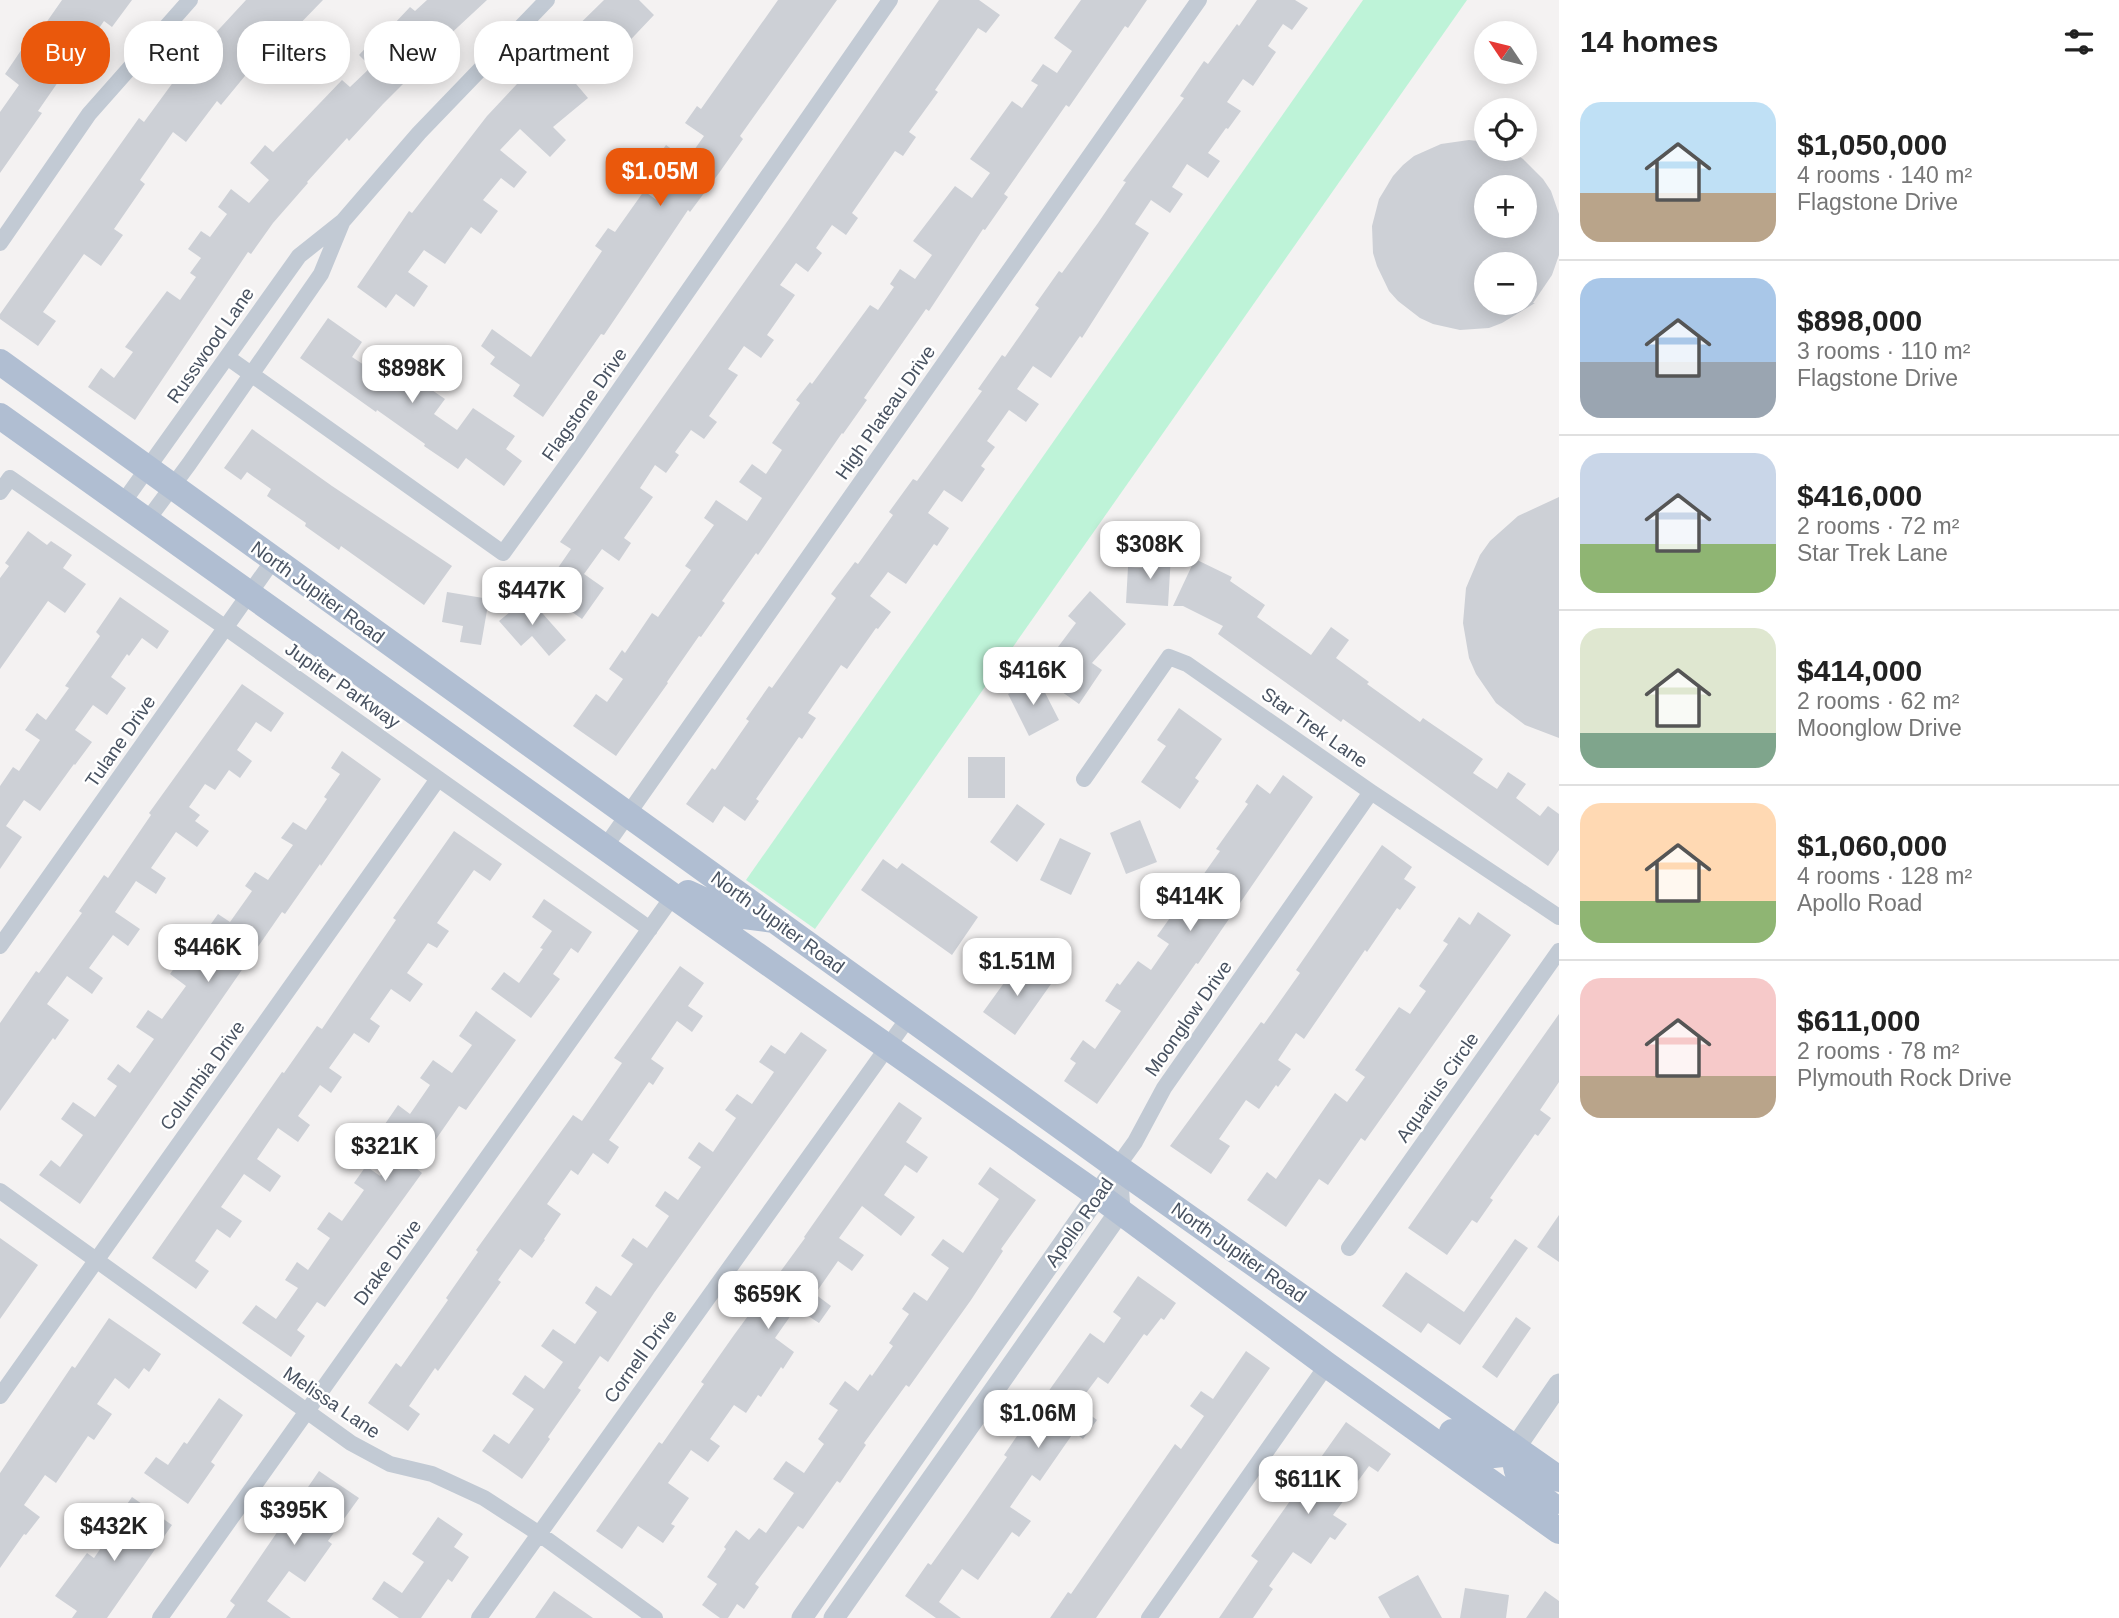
<!DOCTYPE html>
<html lang="en">
<head>
<meta charset="utf-8">
<style>
  body { margin:0; font-family:Helvetica,sans-serif; background:#f2f2f2; color:#222; height:100vh; display:flex; flex-direction:column; font-size:26px; white-space:nowrap }
  * { box-sizing:border-box; margin:0 }
  p { font-size:23px; color:#767676 }
  .icon { flex:none; width:38px; height:38px; fill:none; stroke:currentColor; stroke-width:2; stroke-linecap:round; stroke-linejoin:round }
  .map { position:relative; flex:1; overflow:hidden }
  .side { display:flex; flex-direction:column; background:#fff; width:560px }
  .side>* { flex:none }
  .top-card { position:absolute; left:21px; top:21px; width:665px; height:63px; display:flex; gap:14px }
  .needle { width:46px; rotate:305deg }
  .fabs { position:absolute; left:1474px; top:21px; display:grid; gap:14px }
  .fabs a { display:grid; place-items:center; width:63px; height:63px; border-radius:50%; background:#fff; box-shadow:0 4px 18px #0003; font-size:35px }
  .price { position:absolute; translate:-50% -60px; padding:0 16px; border-radius:14px; background:#fff; color:#222; font-size:23px; line-height:46px; filter:drop-shadow(0 2px 4px #0008) }
  .price::after { content:''; position:absolute; left:50%; top:42px; width:21px; height:16px; margin-left:-10px; background:inherit; clip-path:polygon(0 0,100% 0,50% 100%) }
  .price.on { background:#ea580c; color:#fff }
  ul { padding:0; list-style:none }
  li { display:flex; align-items:center; gap:21px; height:175px; padding:0 21px }
  li+li { border-top:2px solid #e0e0e0 }
  li span { display:grid; place-items:center; flex:none; width:196px; height:140px; border-radius:21px; color:#555 }
  li>.icon { margin-inline-start:auto }
  span .icon { width:84px; height:84px; fill:#fffc; stroke-width:1 }
  li b { font-size:30px }
  h2 { display:flex; justify-content:space-between; align-items:center; height:84px; padding:0 21px; font-size:30px }
  .tag { padding:0 24px; border-radius:28px; background:#fff; box-shadow:0 4px 18px #0003; font-size:24px; line-height:63px }
  .tag.on { background:#ea580c; color:#fff }
  main { display:flex; flex:1; min-height:0 }
  .map>svg:first-child { display:block }
</style>
</head>
<body>
<main>
<div class="map">
<svg width="1559" height="1618" viewBox="0 0 1559 1618">
  <rect width="100%" height="100%" fill="#f4f2f2"/>
  <path fill="#bef3d8" d="M1363,0H1467L815,929L746,880Z"/>
  <path fill="#cdd0d6" fill-rule="evenodd" d="M62,0H132L112,27L104,21L76,61L74,59L38,111L42,113L0,173V112L19,85L5,74L28,40L32,43Z
    M246,0H323L257,68L254,65L221,105L217,101L186,142L173,132L140,180L145,184L114,229L123,235L101,266L84,254L43,312L56,321L38,346L0,319V314L139,118L144,122L185,66Z
    M427,0H487L445,39L447,41L420,70L418,69L383,104L349,141L347,138L307,182L308,183L273,223L251,254L248,252L135,420L88,387L101,368L114,378L133,352L125,347L167,291L180,300L196,277L190,273L201,258L188,249L201,231L210,237L227,214L218,207L231,189L249,203L269,180L250,163L265,145L273,152L342,80L350,87L371,67L359,55L374,39L377,42L410,7L415,11Z
    M604,0H639L654,15L618,53L624,59L608,75L591,58L571,78L588,98L553,127L566,140L550,157L520,129L500,150L527,172L514,188L501,178L483,200L498,211L481,234L471,227L445,264L424,250L408,272L428,286L414,307L396,294L386,308L357,287L409,211L412,213L487,116L517,84L557,50L555,48Z
    M778,0H837L740,136L743,139L719,173L690,212L688,210L627,301L604,335L601,334L543,417L513,396L520,385L490,364L495,357L481,346L492,329L531,357L602,251L595,246L608,228L615,232L644,191L658,201L674,178L653,163L666,145L687,160L704,136L685,123L697,106L701,109Z
    M939,0H979L1000,15L986,33L978,28L935,90L938,92L909,132L916,137L903,156L895,151L852,213L858,218L846,235L832,225L816,248L822,253L808,272L796,263L780,285L795,295L767,335L774,340L761,358L744,346L728,369L738,375L709,416L717,422L704,439L691,430L675,452L679,455L666,473L655,465L640,488L653,497L624,538L631,543L619,561L602,549L584,574L604,588L582,619L542,591L571,549L560,542L789,219Z
    M1081,0H1147L1128,28L1125,26L1069,107L1066,105L1004,194L1008,197L985,230L983,229L929,311L926,309L864,398L867,400L843,434L842,433L758,555L756,553L722,601L725,603L701,637L699,636L667,682L668,683L616,756L573,726L596,694L607,702L623,679L609,669L622,650L625,653L652,613L658,617L691,570L685,566L714,525L704,518L716,500L747,521L762,498L739,482L752,464L766,474L782,450L772,443L800,403L796,400L810,382L812,384L870,305L878,310L894,287L890,284L900,269L915,279L932,255L913,241L955,186L972,198L990,173L970,159L1012,101L1022,108L1038,85L1031,81L1043,64L1057,73L1072,51L1054,38Z
    M1257,0H1295L1308,8L1292,30L1283,24L1268,46L1276,52L1253,86L1243,79L1227,102L1241,111L1228,129L1226,128L1208,153L1220,161L1208,178L1187,164L1172,187L1183,194L1170,213L1151,200L1135,224L1149,233L1082,338L1080,336L1051,378L1033,366L1017,389L1039,404L1026,422L1009,410L987,441L995,447L981,466L985,469L962,502L944,490L928,513L949,528L937,546L934,544L906,584L888,572L870,596L891,612L878,629L876,628L847,669L841,665L808,713L816,718L802,739L799,737L756,799L759,801L745,821L724,806L713,823L686,804L712,768L715,770L749,721L746,719L769,686L772,688L836,598L831,594L855,562L858,564L893,515L889,512L913,479L917,481L982,391L978,389L1002,355L1005,357L1039,308L1035,305L1059,271L1062,273L1098,223L1126,182L1123,181L1184,98L1180,96L1204,61L1208,64L1237,24L1239,26Z
    M1469,140L1486,142V149L1511,151L1523,159L1543,179L1551,191L1559,214V255L1552,275L1533,303H1535L1502,323L1489,328L1460,330L1433,324L1420,318L1398,301L1389,291L1377,266L1373,253L1372,226L1379,199L1393,176L1403,165L1414,156L1441,144ZM1486,187H1524V226H1486ZM1486,264H1524V303H1486Z
    M328,318L362,342L352,357L376,373L390,352L409,365L404,371L445,399L434,414L457,430L473,408L515,436L506,449L522,461L504,486L466,458L458,469L424,446L425,444L377,410L376,412L300,358Z
    M252,429L332,486L452,566L424,605L341,546L339,550L305,526L306,523L267,496L271,489L247,472L241,480L224,468Z
    M1559,497V738L1525,725L1496,703L1476,674L1469,658L1463,623L1466,588L1480,555L1490,541L1518,516Z
    M28,531L47,545L51,541L72,555L63,568L86,584L65,613L48,601L0,669V578L9,566L5,563Z
    M1143,553L1171,555L1168,606L1126,603L1128,567L1142,568Z
    M1195,559L1232,577L1230,581L1265,605L1257,617L1311,655L1331,627L1349,640L1336,658L1369,682L1367,684L1420,722L1423,718L1483,759L1473,773L1497,789L1508,772L1526,784L1516,798L1540,816L1548,806L1559,814V850L1548,866L1384,748L1343,719L1341,722L1218,634L1223,626L1183,606H1173Z
    M1090,591L1126,624L1092,663L1102,670L1079,704L1041,677L1061,667L1049,659L1076,623L1068,616Z
    M447,592L489,599L481,645L460,642L463,626L442,622Z
    M120,597L169,631L157,649L142,638L129,656L127,654L111,677L126,688L107,715L93,705L75,730L92,742L75,765L74,764L40,811L24,800L6,826L22,837L0,869V786L13,767L19,771L40,740L25,730L37,713L46,720L69,688L65,686L100,636L96,632Z
    M528,597L566,640L549,656L532,636L521,646L499,621Z
    M1038,679L1059,720L1029,736L1008,694Z
    M242,684L284,713L271,732L256,722L237,750L252,761L240,778L229,770L215,790L205,784L189,807L200,815L195,821L209,831L197,847L176,832L151,868L166,878L156,894L136,881L115,912L140,929L128,946L113,935L89,968L103,978L92,994L67,976L47,1004L69,1020L55,1040L53,1038L0,1111V1023L36,971L39,973L82,913L79,911L104,875L108,878L151,815L149,813Z
    M1179,708L1222,739L1195,778L1199,781L1180,809L1141,782L1166,746L1157,740Z
    M342,751L381,779L321,866L320,864L285,914L282,912L80,1204L39,1175L51,1160L60,1167L83,1135L61,1119L73,1102L95,1117L117,1086L107,1079L118,1064L130,1073L154,1039L136,1027L148,1010L162,1019L186,986L170,974L182,957L201,971L222,942L206,931L218,914L230,922L252,891L245,886L255,872L268,880L293,845L281,838L293,822L306,830L327,799L324,797L340,774L331,768Z
    M968,757H1005V798H968Z
    M1283,775L1313,797L1198,964L1196,963L1097,1104L1064,1081L1076,1063L1070,1059L1083,1040L1095,1049L1121,1011L1105,1001L1117,983L1120,985L1138,961L1151,970L1169,944L1157,936L1177,908L1179,909L1220,851L1216,849L1248,804L1245,802L1257,784L1270,794Z
    M1017,804L1045,824L1017,862L990,842Z
    M1140,820L1157,862L1126,874L1110,833Z
    M454,831L502,864L490,881L474,870L437,923L449,931L437,948L428,943L407,973L423,984L410,1002L391,989L370,1019L380,1026L369,1043L354,1033L329,1068L342,1077L331,1093L320,1085L298,1116L310,1125L298,1142L278,1128L257,1159L281,1176L270,1192L244,1174L221,1207L242,1221L230,1238L217,1229L195,1261L209,1271L196,1289L152,1258L282,1072L284,1073L317,1026L322,1029L396,920L393,918Z
    M1060,838L1091,853L1071,895L1040,880Z
    M1382,845L1412,867L1404,879L1416,887L1400,910L1397,908L1367,952L1365,950L1304,1039L1296,1033L1278,1060L1291,1069L1278,1087L1276,1085L1259,1109L1246,1100L1219,1139L1230,1146L1211,1174L1170,1146L1261,1022L1264,1024L1300,973L1296,970Z
    M883,859L897,869L902,863L978,917L952,955L861,890Z
    M544,899L592,932L578,953L571,948L553,974L560,979L531,1018L491,989L504,972L519,983L543,949L540,948L552,931L532,917Z
    M1478,912L1511,935L1365,1141L1361,1138L1328,1185L1319,1179L1286,1227L1247,1200L1267,1172L1276,1179L1335,1093L1347,1102L1365,1077L1355,1070L1399,1007L1410,1014L1426,991L1419,986L1448,944L1443,941L1459,917L1470,925Z
    M1019,962L1051,984L1015,1035L983,1012Z
    M680,966L704,983L688,1006L703,1016L692,1032L677,1021L651,1059L664,1068L653,1085L649,1082L609,1140L619,1147L608,1164L593,1153L578,1175L571,1170L547,1204L561,1214L544,1239L545,1240L532,1258L520,1249L498,1280L501,1282L438,1371L435,1368L409,1406L420,1414L408,1431L368,1403L396,1363L401,1367L448,1300L446,1298L478,1252L476,1250L573,1115L582,1121L622,1063L614,1058Z
    M476,1011L516,1040L466,1110L459,1106L416,1168L422,1173L325,1307L317,1302L297,1330L305,1336L291,1357L242,1323L256,1305L276,1319L298,1288L285,1280L297,1262L308,1270L330,1238L317,1229L329,1212L342,1221L364,1190L354,1183L366,1166L380,1176L406,1139L385,1124L398,1105L410,1114L430,1085L420,1078L433,1060L452,1073L472,1045L459,1036Z
    M1559,1014V1082L1540,1110L1551,1118L1538,1136L1535,1134L1490,1198L1493,1200L1477,1223L1472,1220L1447,1255L1408,1228Z
    M801,1032L827,1050L654,1293L608,1362L600,1356L578,1388L581,1390L548,1437L550,1439L522,1479L482,1451L494,1434L509,1444L534,1409L512,1394L525,1375L544,1389L563,1362L541,1346L553,1329L575,1344L597,1312L585,1303L596,1286L611,1296L633,1264L621,1256L633,1238L647,1248L669,1216L655,1206L665,1191L678,1200L701,1167L688,1158L699,1142L713,1152L736,1118L725,1110L737,1094L752,1104L774,1072L759,1062L771,1045L785,1054Z
    M899,1102L922,1118L906,1142L928,1157L917,1173L905,1165L884,1195L915,1217L901,1236L862,1206L839,1238L864,1255L852,1271L838,1261L815,1294L831,1306L819,1323L796,1308L775,1338L794,1352L783,1369L781,1367L761,1397L758,1395L746,1413L734,1405L710,1439L720,1446L708,1462L691,1450L668,1483L689,1498L671,1524L675,1526L663,1543L638,1526L622,1549L596,1531L659,1442L662,1444L704,1384L701,1382L734,1335L805,1238L804,1237Z
    M990,1167L1036,1200L1001,1249L1003,1251L971,1300L909,1387L906,1385L864,1443L866,1445L840,1483L837,1481L803,1529L798,1526L755,1584L759,1587L744,1609L737,1604L728,1618H720L702,1605L717,1584L707,1577L726,1549L724,1547L736,1530L749,1540L759,1528L766,1533L794,1493L773,1479L786,1461L804,1473L824,1444L818,1439L838,1410L829,1404L845,1381L858,1391L870,1374L872,1376L893,1346L889,1343L909,1314L902,1309L914,1292L927,1301L949,1268L931,1255L943,1239L963,1253L999,1199L978,1184Z
    M1559,1215V1262L1537,1247Z
    M0,1238L38,1265L0,1319Z
    M1515,1239L1528,1248L1460,1345L1428,1323L1421,1333L1382,1306L1406,1272L1464,1312Z
    M1138,1276L1176,1303L1164,1320L1161,1318L1147,1336L1144,1334L1108,1384L1098,1377L1077,1405L1097,1420L1083,1439L1074,1432L1040,1481L1032,1475L1010,1507L1031,1521L1019,1537L1012,1532L978,1580L962,1569L939,1602L961,1618H936L905,1596L928,1563L931,1565L966,1516L1007,1457L1004,1455L1021,1430L1035,1440L1052,1416L1038,1406L1090,1333L1104,1343L1121,1318L1113,1312Z
    M1516,1317L1531,1328L1497,1378L1482,1367Z
    M109,1318L161,1354L149,1372L144,1368L129,1389L115,1378L97,1404L112,1414L94,1440L88,1436L56,1483L45,1475L24,1505L40,1517L26,1535L24,1534L0,1568V1473L72,1366L75,1368Z
    M1246,1351L1270,1368L1096,1618H1050L1068,1592L1071,1594L1175,1444L1181,1449L1204,1416L1190,1406L1201,1391L1213,1399Z
    M219,1398L243,1415L211,1462L215,1465L188,1504L144,1473L156,1457L168,1465L184,1442L187,1444Z
    M1346,1422L1391,1454L1378,1472L1369,1466L1333,1515L1347,1524L1335,1540L1330,1537L1311,1564L1293,1552L1269,1586L1273,1589L1253,1618H1219L1258,1561L1251,1556Z
    M319,1471L359,1498L328,1541L332,1544L305,1582L289,1571L267,1601L291,1618H226L235,1605L230,1601Z
    M132,1497L172,1525L107,1618H72L77,1611L55,1596L87,1553L94,1558L116,1526L113,1524Z
    M438,1517L463,1534L454,1547L469,1557L452,1582L448,1579L421,1618H399L372,1599L384,1581L402,1593L424,1562L412,1554Z
    M1418,1575L1442,1618H1390L1378,1597Z
    M1465,1588L1509,1595L1506,1618H1460Z
    M554,1591L593,1618H535Z
    M1545,1591L1559,1601V1618H1526Z"/>
  <g fill="none" stroke-linecap="round" stroke-linejoin="round">
    <path stroke="#c2cad4" stroke-width="16" d="M0,243L89,114L190,0
      M227,357L503,553L576,452L890,0
      M0,492L10,478L226,628L650,929
      M122,504L299,256L343,221L419,133L547,0
      M146,522L189,464L321,274L342,223
      M1084,779L1169,657L1187,664L1371,792L1559,917
      M605,847L1199,0
      M0,946L274,559
      M1117,1167L1135,1142L1164,1088L1371,792
      M0,1191L351,1443L390,1464L432,1474L484,1498L538,1533L655,1618
      M1349,1248L1559,951
      M0,1396L438,779
      M160,1618L673,896
      M479,1618L909,1017
      M1149,1618L1327,1365"/>
    <path stroke="#c2cad4" stroke-width="21" d="M1515,1448L1559,1384
      M802,1618L1117,1167
      M834,1618L1120,1211L1117,1167"/>
    <path stroke="#b0bed2" stroke-width="26" d="M0,362L1117,1167L1559,1479
      M0,416L673,896L1098,1195L1327,1365L1559,1531
      M688,893L736,915L774,920
      M1452,1432C1472,1447 1490,1465 1515,1448
      M1515,1448C1513,1481 1526,1487 1550,1504"/>
  </g>
  <g text-anchor="middle" stroke-width="5" stroke-linejoin="round" paint-order="stroke">
    <g font-size="19" fill="#485261" stroke="#fff">
      <text transform="translate(210 345) rotate(-55)" y="7">Russwood Lane</text>
      <text transform="translate(584 404) rotate(-55)" y="7">Flagstone Drive</text>
      <text transform="translate(885 412) rotate(-55)" y="7">High Plateau Drive</text>
      <text transform="translate(318 592) rotate(36)" y="7">North Jupiter Road</text>
      <text transform="translate(343 685) rotate(35)" y="7">Jupiter Parkway</text>
      <text transform="translate(1315 727) rotate(35)" y="7">Star Trek Lane</text>
      <text transform="translate(120 741) rotate(-55)" y="7">Tulane Drive</text>
      <text transform="translate(778 922) rotate(36)" y="7">North Jupiter Road</text>
      <text transform="translate(1188 1018) rotate(-55)" y="7">Moonglow Drive</text>
      <text transform="translate(202 1075) rotate(-54)" y="7">Columbia Drive</text>
      <text transform="translate(1437 1087) rotate(-55)" y="7">Aquarius Circle</text>
      <text transform="translate(1079 1222) rotate(-55)" y="7">Apollo Road</text>
      <text transform="translate(1239 1252) rotate(35)" y="7">North Jupiter Road</text>
      <text transform="translate(387 1262) rotate(-54)" y="7">Drake Drive</text>
      <text transform="translate(640 1356) rotate(-54)" y="7">Cornell Drive</text>
      <text transform="translate(332 1402) rotate(34)" y="7">Melissa Lane</text>
    </g>
  </g>
</svg>
<div class="fabs">
<a><svg class="needle" viewBox="-14 -14 28 28"><path d="M0-13l5 13h-10z" fill="#e53935"/><path d="M0 13l5-13h-10z" fill="#767676"/></svg></a>
<a><svg class="icon" aria-label="locate" viewBox="0 0 24 24"><circle cx="12" cy="12" r="6"/><path d="M12 2v4M12 18v4M2 12h4M18 12h4"/></svg></a>
<a>+</a>
<a>−</a>
</div>
<b class="price on" style="left:660px;top:208px">$1.05M</b>
<b class="price" style="left:412px;top:405px">$898K</b>
<b class="price" style="left:1150px;top:581px">$308K</b>
<b class="price" style="left:532px;top:627px">$447K</b>
<b class="price" style="left:1033px;top:707px">$416K</b>
<b class="price" style="left:1190px;top:933px">$414K</b>
<b class="price" style="left:208px;top:984px">$446K</b>
<b class="price" style="left:1017px;top:998px">$1.51M</b>
<b class="price" style="left:385px;top:1183px">$321K</b>
<b class="price" style="left:768px;top:1331px">$659K</b>
<b class="price" style="left:1038px;top:1450px">$1.06M</b>
<b class="price" style="left:1308px;top:1516px">$611K</b>
<b class="price" style="left:294px;top:1547px">$395K</b>
<b class="price" style="left:114px;top:1563px">$432K</b>
<div class="top-card">
<a class="tag on">Buy</a>
<a class="tag">Rent</a>
<a class="tag">Filters</a>
<a class="tag">New</a>
<a class="tag">Apartment</a>
</div>
</div>
<section class="side">
<h2>14 homes<svg class="icon" aria-label="filters" viewBox="0 0 24 24"><path d="M4 7h16M4 17h16"/><circle cx="9" cy="7" r="2"/><circle cx="15" cy="17" r="2"/></svg></h2>
<ul>
<li><span style="background:linear-gradient(#bfe0f5 65%,#b9a48a 0)"><svg class="icon" aria-label="home" viewBox="0 0 24 24"><path d="M3 11l9-7 9 7M6 9v11h12V9"/></svg></span><div><b>$1,050,000</b><p>4 rooms · 140 m²</p><p>Flagstone Drive</p></div></li>
<li><span style="background:linear-gradient(#a9c7e8 60%,#9aa5b1 0)"><svg class="icon" aria-label="home" viewBox="0 0 24 24"><path d="M3 11l9-7 9 7M6 9v11h12V9"/></svg></span><div><b>$898,000</b><p>3 rooms · 110 m²</p><p>Flagstone Drive</p></div></li>
<li><span style="background:linear-gradient(#c9d6e8 65%,#8fb573 0)"><svg class="icon" aria-label="home" viewBox="0 0 24 24"><path d="M3 11l9-7 9 7M6 9v11h12V9"/></svg></span><div><b>$416,000</b><p>2 rooms · 72 m²</p><p>Star Trek Lane</p></div></li>
<li><span style="background:linear-gradient(#dfe7d0 75%,#7fa58c 0)"><svg class="icon" aria-label="home" viewBox="0 0 24 24"><path d="M3 11l9-7 9 7M6 9v11h12V9"/></svg></span><div><b>$414,000</b><p>2 rooms · 62 m²</p><p>Moonglow Drive</p></div></li>
<li><span style="background:linear-gradient(#ffd9b3 70%,#8fb573 0)"><svg class="icon" aria-label="home" viewBox="0 0 24 24"><path d="M3 11l9-7 9 7M6 9v11h12V9"/></svg></span><div><b>$1,060,000</b><p>4 rooms · 128 m²</p><p>Apollo Road</p></div></li>
<li><span style="background:linear-gradient(#f6c9c9 70%,#b9a48a 0)"><svg class="icon" aria-label="home" viewBox="0 0 24 24"><path d="M3 11l9-7 9 7M6 9v11h12V9"/></svg></span><div><b>$611,000</b><p>2 rooms · 78 m²</p><p>Plymouth Rock Drive</p></div></li>
</ul>
</section>
</main>
</body>
</html>
